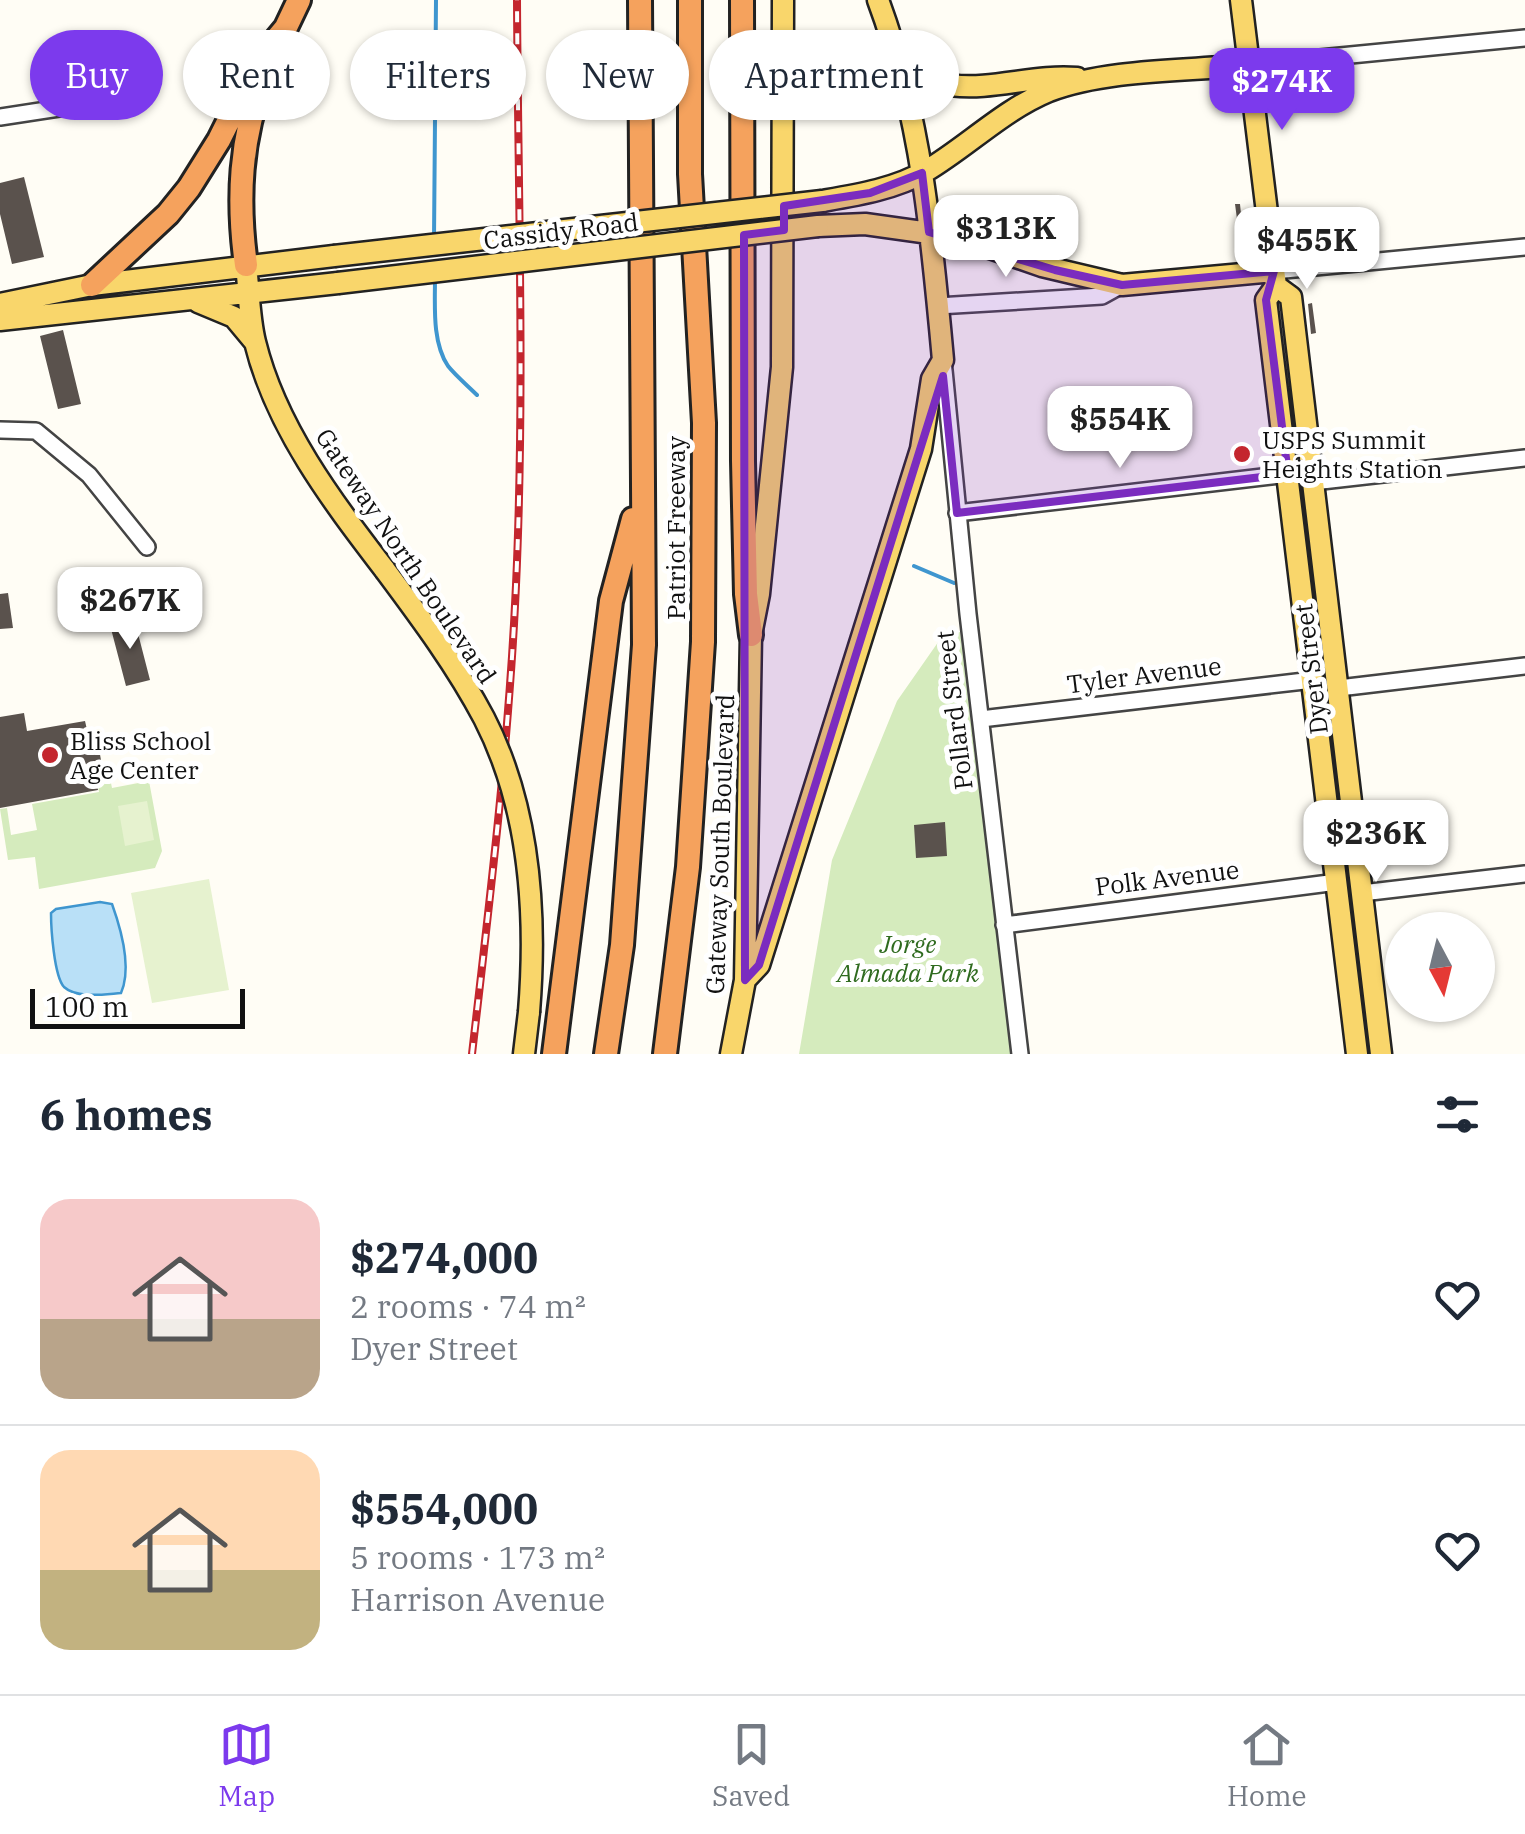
<!DOCTYPE html>
<html lang="en">
<head>
<meta charset="utf-8">
<style>
  body { margin:0; font-family:"IBM Plex Serif",serif; background:#f2f2f3; color:#1f2937; height:100vh; display:flex; flex-direction:column; font-size:38px; white-space:nowrap }
  * { box-sizing:border-box; margin:0 }
  p { font-size:32px; color:#747a83 }
  .icon { flex:none; width:55px; height:55px; fill:none; stroke:currentColor; stroke-width:2; stroke-linecap:round; stroke-linejoin:round }
  .map { position:relative; height:1054px; overflow:hidden }
  .side { display:flex; flex-direction:column; background:#fff; flex:1 }
  .side>* { flex:none }
  .banner { position:absolute; left:30px; top:30px; width:1000px; height:90px; display:flex; gap:20px }
  .needle { width:65px; rotate:173deg }
  .tools { position:absolute; left:1385px; top:912px; display:grid; gap:20px }
  .tools a { display:grid; place-items:center; width:110px; height:110px; border-radius:50%; background:#fff; box-shadow:0 2px 8px #0004; font-size:50px }
  .scale { position:absolute; left:30px; bottom:25px; width:215px; box-sizing:border-box; padding-left:10px; border:5px solid #111; border-top:0; font-size:28px; line-height:35px; white-space:nowrap; color:#111; -webkit-text-stroke:8px #fff; paint-order:stroke }
  .price { position:absolute; translate:-50% -85px; padding:0 22px; border-radius:20px; background:#fff; color:#222; font-size:32px; line-height:65px; filter:drop-shadow(0 2px 5px #0008) }
  .price::after { content:''; position:absolute; left:50%; top:60px; width:30px; height:22px; margin-left:-15px; background:inherit; clip-path:polygon(0 0,100% 0,50% 100%) }
  .price.on { background:#7c3aed; color:#fff }
  ul { padding:0; list-style:none }
  li { display:flex; align-items:center; gap:30px; height:250px; padding:0 40px }
  li+li { border-top:2px solid #e0e1e3 }
  li span { display:grid; place-items:center; flex:none; width:280px; height:200px; border-radius:30px; color:#555 }
  li>.icon { margin-inline-start:auto }
  span .icon { width:120px; height:120px; fill:#fffc; stroke-width:1 }
  li b { font-size:42px }
  h2 { display:flex; justify-content:space-between; align-items:center; height:120px; padding:0 40px; font-size:42px }
  .tag { padding:0 35px; border-radius:45px; background:#fff; box-shadow:0 2px 8px #0004; font-size:35px; line-height:90px }
  .tag.on { background:#7c3aed; color:#fff }
  .menu { display:flex; justify-content:space-around; align-items:center; height:140px; border-top:2px solid #e0e1e3; background:#fff; font-size:28px; color:#747a83 }
  .menu a { display:grid; justify-items:center; gap:5px }
  .menu .on { color:#7c3aed }
  .map>svg:first-child { display:block }
</style>
</head>
<body>
<div class="map">
<svg width="1525" height="1054" viewBox="0 0 1525 1054">
  <rect width="100%" height="100%" fill="#fffdf5"/>
  <path fill="#d5ebbd" d="M960,632L1011,1054H799L832,860L897,701L941,638Z
    M110,778L112,788L149,781L162,851L155,868L39,889L35,857L8,860L0,809L7,808L11,835L37,830L32,804L99,792L97,780Z"/>
  <path fill="#e6f2cf" d="M147,801L154,840L125,846L118,806Z
    M209,879L229,990L152,1003L131,893Z"/>
  <path fill="#b9e0f7" stroke="#3f96cf" stroke-width="2.5" d="M100,902L112,904C121,929 132,968 121,993C106,994 77,999 64,987C54,976 51,928 51,913L56,909Z"/>
  <g fill="none" stroke-linecap="round" stroke-linejoin="round">
    <path stroke="#3f96cf" stroke-width="4" d="M434,239L436,0
      M435,278C435,306 432,342 448,366C456,376 468,386 477,395
      M914,566L954,583"/>
  </g>
  <path fill="#5a524d" d="M24,177L44,257L12,264L0,214V183Z
    M1235,204H1240L1243,233L1239,234Z
    M1312,303L1316,333L1311,334L1308,304Z
    M63,330L81,404L58,409L40,336Z
    M8,593L13,628L0,629V594Z
    M134,618L150,680L126,686L110,625Z
    M24,713L27,731L85,721L88,734L96,732L104,777L96,778L98,790L0,808V717Z
    M945,822L947,856L916,858L914,825Z"/>
  <g fill="none" stroke-linecap="round" stroke-linejoin="round">
    <g stroke="#444" stroke-width="20">
      <path id="minor" d="M1248,65L1525,38
        M0,117L144,95
        M1274,271L1525,247
        M938,306L1102,296L1122,285
        M943,360L968,614L1020,1054
        M0,430L36,431L89,475L147,547
        M1313,482L1525,458
        M957,513L1288,474
        M1339,688L1525,666
        M981,719L1313,680
        M1362,893L1525,874
        M1004,925L1337,882"/>
    </g>
    <g stroke="#222" stroke-width="25">
      <path id="major" d="M1241,0L1276,286L1266,300L1357,1054
        M897,54C945,113 1015,72 1077,78
        M822,201C857,195 895,189 926,171C968,146 1003,110 1049,91C1107,69 1186,71 1248,65
        M818,226L865,224L958,237L1042,266L1122,285L1274,271
        M246,265C249,291 249,318 255,342C276,428 333,502 385,570
        M1276,286L1291,297L1381,1054
        M198,302L234,317L254,341
        M0,304L92,285L334,256
        M0,320L338,283
        M745,980L759,965L921,449L932,379L943,360C932,238 921,115 878,0
        M524,1054L529,1012
        M731,1054L745,980L751,635L759,594L782,367L783,0"/>
    </g>
    <g stroke="#222" stroke-width="28">
      <path id="highway" d="M742,0L743,461L746,594L751,635
        M279,42L299,0
        M246,265C237,199 240,139 264,76
        M92,285L168,214L189,188L219,140L259,60L284,30
        M554,1054L611,601L633,519
        M606,1054L622,945L644,645L640,0
        M665,1054L688,867L703,642L704,423L690,174V0"/>
    </g>
    <use href="#minor" stroke="#fff" stroke-width="15"/>
    <use href="#major" stroke="#f9d66b" stroke-width="20"/>
    <use href="#highway" stroke="#f5a25d" stroke-width="22"/>
    <g stroke="#c4262e" stroke-width="8">
      <path id="rail" d="M472,1054C490,898 509,742 516,585C525,390 518,195 517,0"/>
    </g>
    <use href="#rail" stroke="#fff" stroke-width="4" stroke-dasharray="11" stroke-linecap="butt"/>
    <g stroke="#222" stroke-width="25" stroke-linecap="butt">
      <path id="major-bridge" d="M334,256L822,201
        M338,283L818,226
        M385,570C420,617 456,665 484,718C530,807 537,913 529,1012"/>
    </g>
    <use href="#major-bridge" stroke="#f9d66b" stroke-width="20"/>
  </g>
  <path fill="#7b2cbf" fill-opacity="0.2" stroke="#7b2cbf" stroke-width="8" stroke-linejoin="round" d="M922,173L929,232L1055,270L1122,285L1274,271L1266,300L1288,474L957,513L943,376L759,965L745,980L744,235L784,230V206L870,193Z"/>
  <g fill="#c4262e" stroke="#fff" stroke-width="4">
    <circle cx="1242" cy="454" r="10"/>
    <circle cx="50" cy="755" r="10"/>
  </g>
  <g text-anchor="middle" stroke-width="10" stroke-linejoin="round" paint-order="stroke">
    <g font-size="25" fill="#111" stroke="#fff">
      <text transform="translate(561 231) rotate(-7)" y="9">Cassidy Road</text>
      <text transform="translate(676 528) rotate(-90)" y="9">Patriot Freeway</text>
      <text transform="translate(406 556) rotate(56)" y="9">Gateway North Boulevard</text>
      <text transform="translate(1311 669) rotate(-97)" y="9">Dyer Street</text>
      <text transform="translate(1144 675) rotate(-7)" y="9">Tyler Avenue</text>
      <text transform="translate(954 710) rotate(-97)" y="9">Pollard Street</text>
      <text transform="translate(720 844) rotate(-88)" y="9">Gateway South Boulevard</text>
      <text transform="translate(1167 878) rotate(-7)" y="9">Polk Avenue</text>
    </g>
    <g font-size="25" fill="#111" stroke="#fff" text-anchor="start">
      <text x="1262" y="449">USPS Summit<tspan x="1262" dy="29">Heights Station</tspan></text>
      <text x="70" y="750">Bliss School<tspan x="70" dy="29">Age Center</tspan></text>
    </g>
    <g font-size="25" font-style="italic" fill="#2f6b1f" stroke="#fff">
      <text x="908" y="953">Jorge<tspan x="908" dy="29">Almada Park</tspan></text>
    </g>
  </g>
</svg>
<div class="tools">
<a><svg class="needle" viewBox="-14 -14 28 28"><path d="M0-13l5 13h-10z" fill="#e53935"/><path d="M0 13l5-13h-10z" fill="#747a83"/></svg></a>
</div>
<div class="scale">100 m</div>
<b class="price on" style="left:1282px;top:133px">$274K</b>
<b class="price" style="left:1006px;top:280px">$313K</b>
<b class="price" style="left:1307px;top:292px">$455K</b>
<b class="price" style="left:1120px;top:471px">$554K</b>
<b class="price" style="left:130px;top:652px">$267K</b>
<b class="price" style="left:1376px;top:885px">$236K</b>
<div class="banner">
<a class="tag on">Buy</a>
<a class="tag">Rent</a>
<a class="tag">Filters</a>
<a class="tag">New</a>
<a class="tag">Apartment</a>
</div>
</div>
<section class="side">
<h2>6 homes<svg class="icon" aria-label="filters" viewBox="0 0 24 24"><path d="M4 7h16M4 17h16"/><circle cx="9" cy="7" r="2"/><circle cx="15" cy="17" r="2"/></svg></h2>
<ul>
<li><span style="background:linear-gradient(#f6c9c9 60%,#b9a48a 0)"><svg class="icon" aria-label="home" viewBox="0 0 24 24"><path d="M3 11l9-7 9 7M6 9v11h12V9"/></svg></span><div><b>$274,000</b><p>2 rooms · 74 m²</p><p>Dyer Street</p></div><svg class="icon" aria-label="heart" viewBox="0 0 24 24"><path d="M12 20l-8-8c-3-5 5-10 8-4 3-6 11-1 8 4z"/></svg></li>
<li><span style="background:linear-gradient(#ffd9b3 60%,#c2b280 0)"><svg class="icon" aria-label="home" viewBox="0 0 24 24"><path d="M3 11l9-7 9 7M6 9v11h12V9"/></svg></span><div><b>$554,000</b><p>5 rooms · 173 m²</p><p>Harrison Avenue</p></div><svg class="icon" aria-label="heart" viewBox="0 0 24 24"><path d="M12 20l-8-8c-3-5 5-10 8-4 3-6 11-1 8 4z"/></svg></li>
</ul>
</section>
<nav class="menu">
<a class="on"><svg class="icon" aria-label="map" viewBox="0 0 24 24"><path d="M3 6l6-2 6 2 6-2v14l-6 2-6-2-6 2zM9 4v14M15 6v14"/></svg>Map</a>
<a><svg class="icon" aria-label="saved" viewBox="0 0 24 24"><path d="M7 4h10v16l-5-4-5 4z"/></svg>Saved</a>
<a><svg class="icon" aria-label="home" viewBox="0 0 24 24"><path d="M3 11l9-7 9 7M6 9v11h12V9"/></svg>Home</a>
</nav>
</body>
</html>
